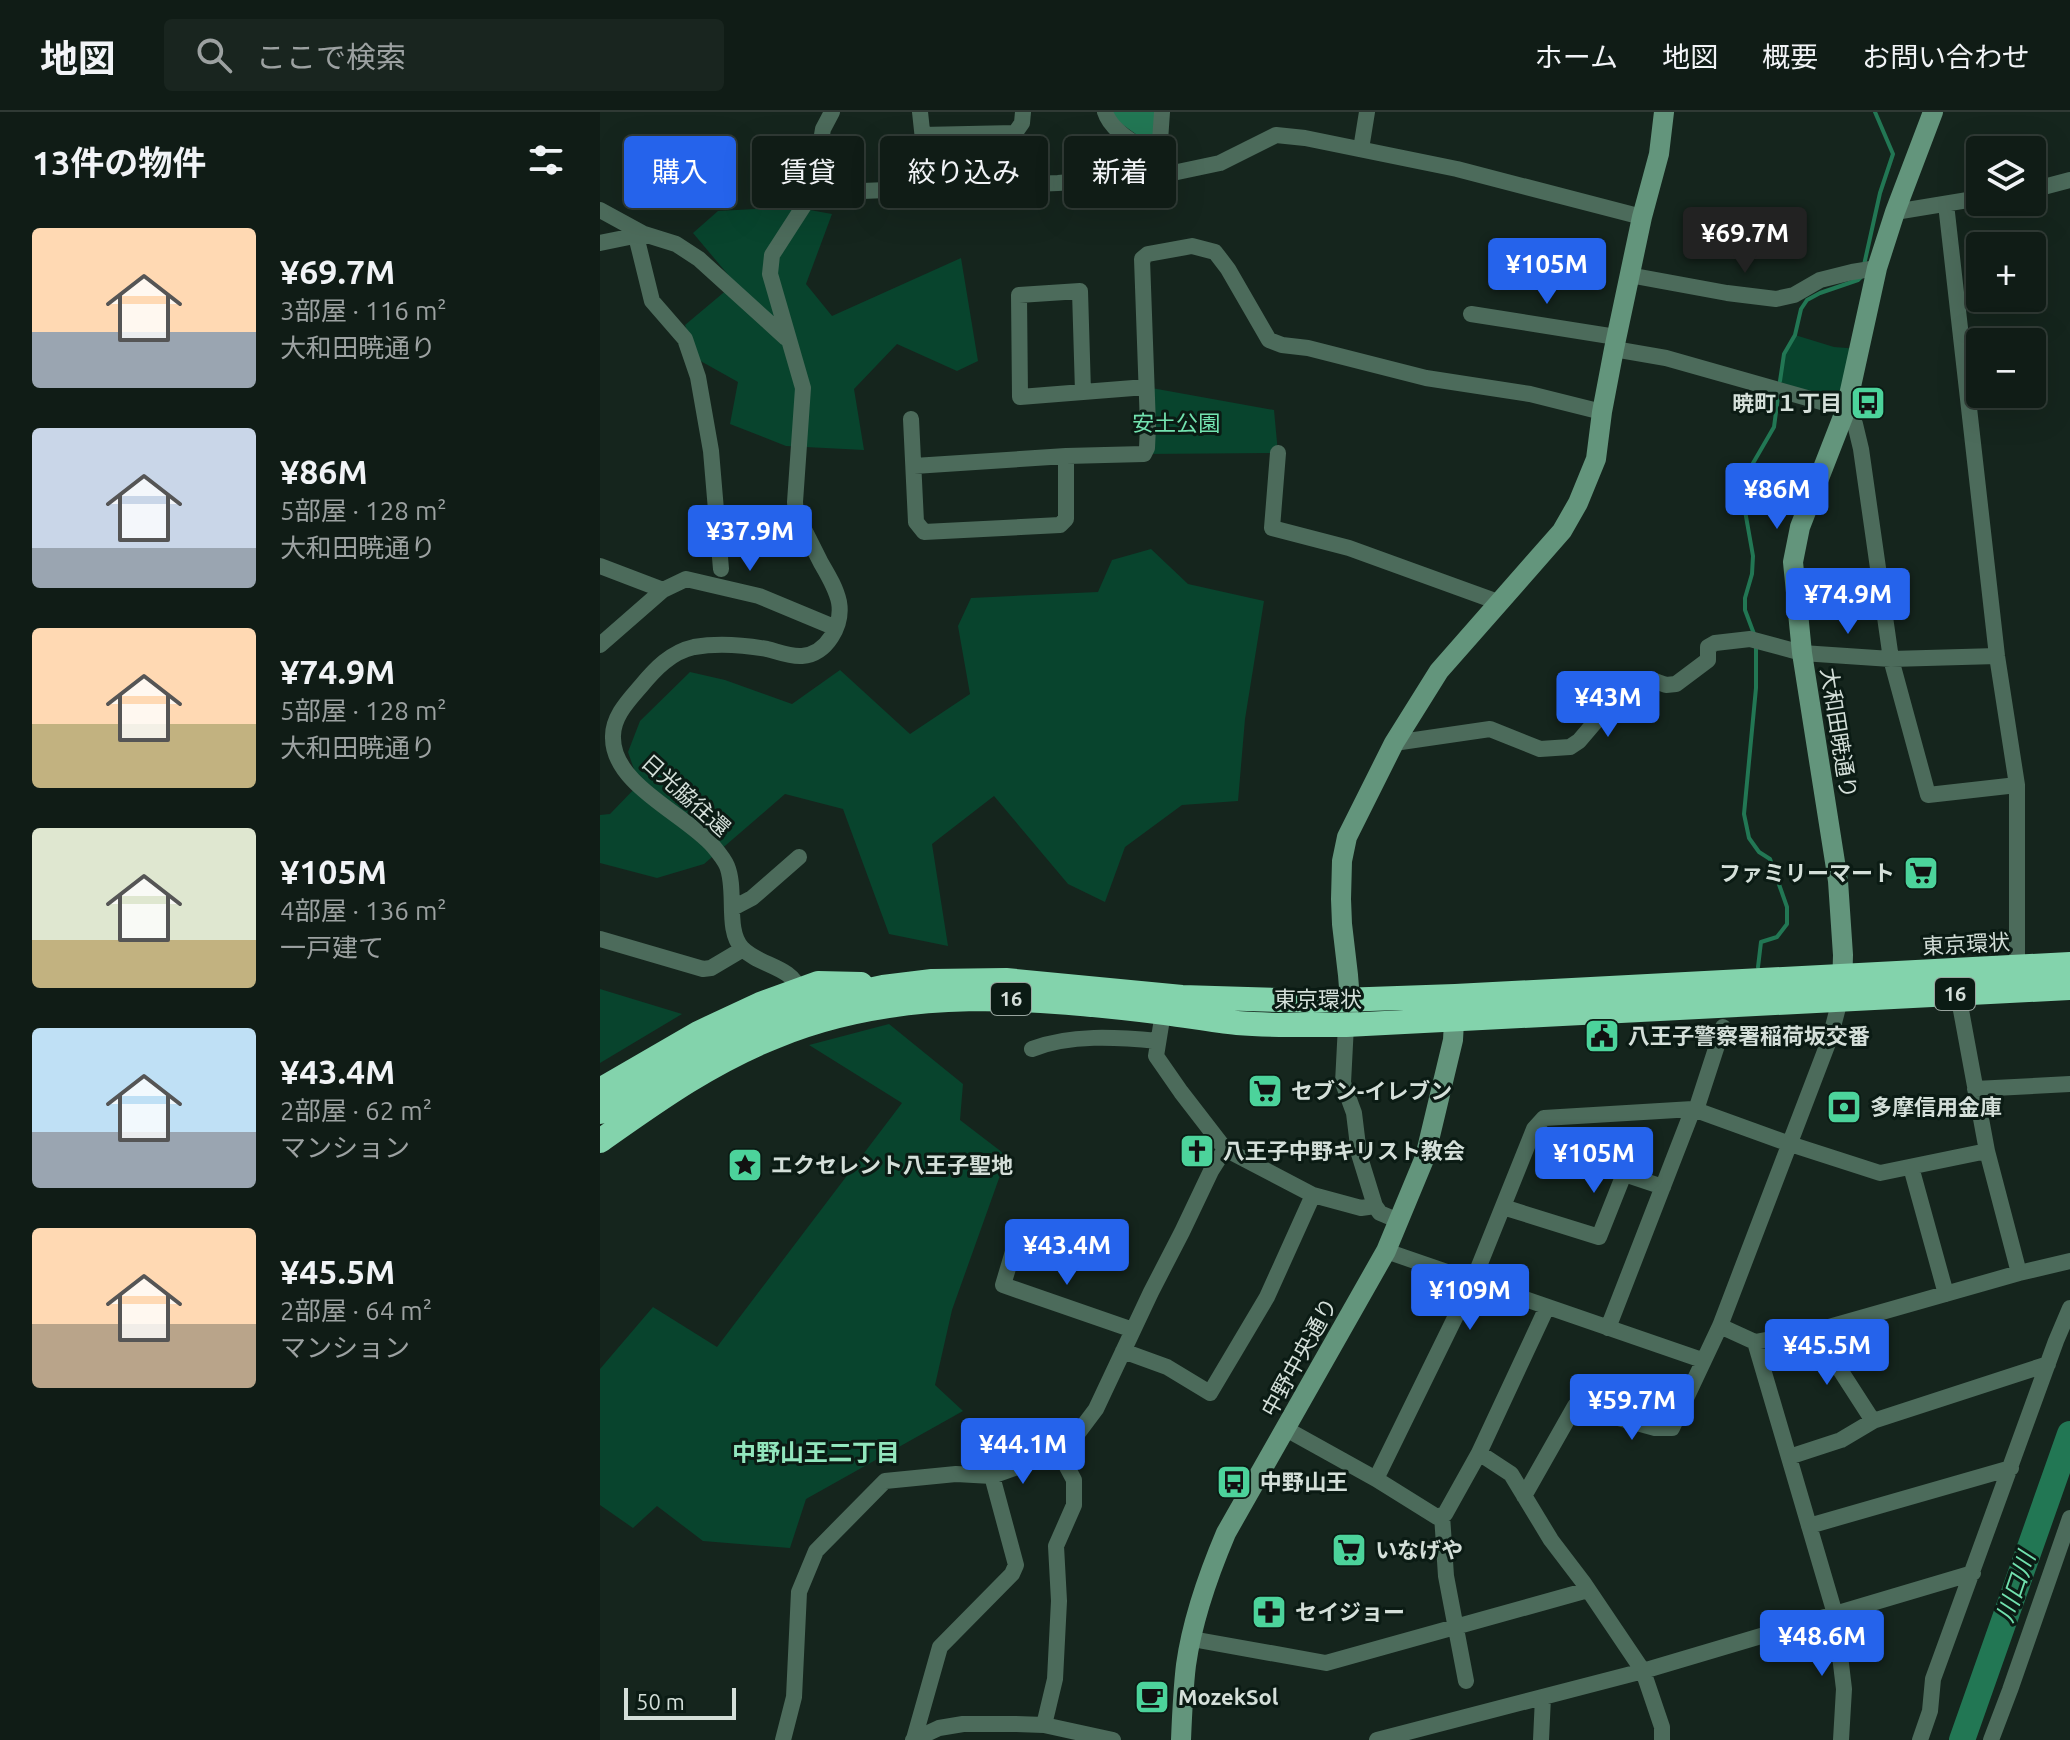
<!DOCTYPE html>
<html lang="ja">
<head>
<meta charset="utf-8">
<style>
  body { margin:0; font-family:Ubuntu,"Noto Sans JP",sans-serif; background:#19251f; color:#f1f3f6; height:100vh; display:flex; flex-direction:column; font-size:30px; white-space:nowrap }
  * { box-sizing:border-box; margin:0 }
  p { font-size:26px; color:#9ca1a1 }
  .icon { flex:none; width:44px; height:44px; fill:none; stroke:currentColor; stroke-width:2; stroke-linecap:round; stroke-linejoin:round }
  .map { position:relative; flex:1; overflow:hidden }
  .side { display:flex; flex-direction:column; background:#101c16; width:600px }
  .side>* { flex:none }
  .hud { position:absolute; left:24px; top:24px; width:760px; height:72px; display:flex; gap:16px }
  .controls { position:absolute; left:1366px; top:24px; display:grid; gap:16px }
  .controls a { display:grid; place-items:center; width:80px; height:80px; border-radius:8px; background:#101c16; box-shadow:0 8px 32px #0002,0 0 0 2px #303a35; font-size:40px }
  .scale { position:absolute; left:24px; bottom:20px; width:112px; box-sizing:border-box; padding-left:8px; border:4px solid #d4dfd9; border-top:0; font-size:22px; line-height:28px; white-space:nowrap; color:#d4dfd9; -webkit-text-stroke:6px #0b1b14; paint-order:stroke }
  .price { position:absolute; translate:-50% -68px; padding:0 18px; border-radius:8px; background:#2563eb; color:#fff; font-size:26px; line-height:52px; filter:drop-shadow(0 2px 4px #0008) }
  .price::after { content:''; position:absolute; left:50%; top:48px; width:24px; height:18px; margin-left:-12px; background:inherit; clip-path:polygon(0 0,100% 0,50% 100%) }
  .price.on { background:#222; color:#fff }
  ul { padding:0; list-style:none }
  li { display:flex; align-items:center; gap:24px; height:200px; padding:0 32px }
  li span { display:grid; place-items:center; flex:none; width:224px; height:160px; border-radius:8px; color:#555 }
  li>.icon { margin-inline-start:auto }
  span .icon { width:96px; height:96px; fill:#fffc; stroke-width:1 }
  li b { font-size:34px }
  h2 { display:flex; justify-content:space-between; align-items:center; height:96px; padding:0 32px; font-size:34px }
  .pill { padding:0 28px; border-radius:8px; background:#101c16; box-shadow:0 8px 32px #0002,0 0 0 2px #303a35; font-size:28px; line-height:72px }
  .pill.on { background:#2563eb; color:#fff }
  header { display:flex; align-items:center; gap:48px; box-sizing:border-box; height:112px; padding:0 40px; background:#101c16; border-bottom:2px solid #303a35 }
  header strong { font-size:38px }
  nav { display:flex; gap:44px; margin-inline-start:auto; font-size:28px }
  .search { width:560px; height:72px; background:#19251f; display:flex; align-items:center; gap:20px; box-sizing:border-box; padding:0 28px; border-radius:8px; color:#9ca1a1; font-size:30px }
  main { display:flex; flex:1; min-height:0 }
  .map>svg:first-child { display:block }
</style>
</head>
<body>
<header>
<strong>地図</strong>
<div class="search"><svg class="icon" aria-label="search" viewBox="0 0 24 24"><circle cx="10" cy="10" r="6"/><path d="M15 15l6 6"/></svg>ここで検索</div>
<nav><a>ホーム</a><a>地図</a><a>概要</a><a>お問い合わせ</a></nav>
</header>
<main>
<section class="side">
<h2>13件の物件<svg class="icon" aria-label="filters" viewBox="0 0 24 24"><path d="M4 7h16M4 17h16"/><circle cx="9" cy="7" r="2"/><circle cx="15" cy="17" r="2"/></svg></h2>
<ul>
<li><span style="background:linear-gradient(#ffd9b3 65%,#9aa5b1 0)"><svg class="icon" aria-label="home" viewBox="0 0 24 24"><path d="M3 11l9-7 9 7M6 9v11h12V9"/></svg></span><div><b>¥69.7M</b><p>3部屋 · 116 m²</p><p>大和田暁通り</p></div></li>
<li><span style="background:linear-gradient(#c9d6e8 75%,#9aa5b1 0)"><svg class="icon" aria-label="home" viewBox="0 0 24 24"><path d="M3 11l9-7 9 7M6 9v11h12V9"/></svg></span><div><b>¥86M</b><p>5部屋 · 128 m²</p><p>大和田暁通り</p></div></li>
<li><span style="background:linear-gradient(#ffd9b3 60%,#c2b280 0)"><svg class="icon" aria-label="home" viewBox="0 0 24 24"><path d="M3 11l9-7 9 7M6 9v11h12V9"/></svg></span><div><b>¥74.9M</b><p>5部屋 · 128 m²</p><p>大和田暁通り</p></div></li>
<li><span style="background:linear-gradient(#dfe7d0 70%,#c2b280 0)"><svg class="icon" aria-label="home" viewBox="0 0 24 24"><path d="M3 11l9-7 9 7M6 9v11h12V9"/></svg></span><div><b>¥105M</b><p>4部屋 · 136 m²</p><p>一戸建て</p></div></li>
<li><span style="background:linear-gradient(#bfe0f5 65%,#9aa5b1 0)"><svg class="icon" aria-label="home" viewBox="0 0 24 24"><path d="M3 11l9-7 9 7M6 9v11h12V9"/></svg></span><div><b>¥43.4M</b><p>2部屋 · 62 m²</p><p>マンション</p></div></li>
<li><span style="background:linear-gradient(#ffd9b3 60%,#b9a48a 0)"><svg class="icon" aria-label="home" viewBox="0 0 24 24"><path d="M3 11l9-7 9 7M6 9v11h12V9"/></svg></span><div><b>¥45.5M</b><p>2部屋 · 64 m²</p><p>マンション</p></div></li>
</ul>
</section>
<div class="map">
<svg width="1470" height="1628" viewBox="0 0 1470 1628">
  <rect width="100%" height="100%" fill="#15251d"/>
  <path fill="#08442d" d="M193,95L232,102L206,172L232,204L361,146L378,249L357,259L297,232L254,277L264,338L186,334L130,312L138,270L97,247L85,213L135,171L93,121L118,99Z
    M1195,223L1234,235L1260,237L1246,297L1179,276L1184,242Z
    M546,275L674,298L678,341L544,342Z
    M551,437L588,472L664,489L645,607L638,689L582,693L525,735L505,790L468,772L394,684L332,732L348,834L289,822L243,697L185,682L104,752L57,766L0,751V703L10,702L39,672L28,640L40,609L90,560L125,568L192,592L240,558L310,622L370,582L358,514L371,486L498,480L512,448Z
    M0,877L82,902L0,951Z
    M289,912L363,972L360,1008L407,1044L352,1198L335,1273L363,1299L206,1387L190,1436L103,1429L57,1394L33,1416L0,1393V1257L53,1195L117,1235L302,991L209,933Z"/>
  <path fill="#227754" d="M505,0H562L551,33Z"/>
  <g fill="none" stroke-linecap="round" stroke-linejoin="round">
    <path stroke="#227754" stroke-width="4" d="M1264,153L1280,81L1293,42L1275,0
      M1180,269L1184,242L1195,223L1201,197L1207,188L1220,181L1258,168L1261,165
      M1154,522L1145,498V486L1152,462L1153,444L1144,393L1145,365L1174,315L1178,285
      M1156,534V576L1144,702L1149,726L1159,740L1170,747L1187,795V812L1177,825L1161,830L1158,855"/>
    <path stroke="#227754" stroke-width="26" d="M1362,1628L1470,1322"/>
    <path stroke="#4c6b5b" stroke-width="16" d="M320,0L324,37
      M505,0C509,13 526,28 540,33C547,35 553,32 560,29L562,0
      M322,23L415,21L422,11L423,0
      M761,37L767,0
      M1432,78L1470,68
      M262,79L458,71L568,62L620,51L676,23L705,26L857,57L1042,105
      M1346,92L1397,544L1417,673V856
      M0,98L44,122L76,132L99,147L186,226
      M1295,100L1380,86
      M36,124L52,189L85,227L98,265L111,339L121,457
      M0,131L44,122
      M1029,163L1127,181L1176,187L1194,183L1220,168L1252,160L1277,156
      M871,202L1016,225
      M1014,237L1066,246L1246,297L1255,312L1261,337L1291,547L1328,683L1417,673
      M483,280L480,179L419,183L420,285L546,275
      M311,307L316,410L324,420L460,413L466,407V344L314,354
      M678,341L672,416L749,436L898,490
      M466,344L544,342L547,336L548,314L542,147L548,142L592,134L615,140L628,157L669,228L682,233L708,236L826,266L930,282L1002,300
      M0,454L63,478
      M0,533L63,478L86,467L159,484L236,516
      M794,631L890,617L940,637L970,635L979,629L1019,582L1033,572L1042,568H1052L1066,573L1076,572L1108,548V535L1115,531L1150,527L1202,541L1291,547L1397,544
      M133,796L152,786L199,745
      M0,827L103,857L111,856L143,837
      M199,878C192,854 159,854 142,836C125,818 137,778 127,754C124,747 118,740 113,734C85,702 13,673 13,626C12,605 29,588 41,574C55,557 71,540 94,535C117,531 144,533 167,537C179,540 190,545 202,544C227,542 243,513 239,490C236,476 228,463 221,451C213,435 205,419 196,402L195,390L203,276L170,162L172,143L212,81L223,17L232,0
      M1358,882L1387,1039L1419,1161L1470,1149
      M563,901L556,944L581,980L625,1037L713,1083L761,1096L775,1094L780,1101L799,1109
      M746,913L743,971L754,1001L759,1042L775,1094
      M432,937C470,922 517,925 558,929
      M1375,977L1470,972
      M1096,998L1123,915
      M1311,1055L1346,1182
      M903,1095L999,1125L1024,1062L1063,1075
      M418,1123L403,1173L533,1218
      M786,1139L1102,1248
      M1120,1214L1155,1230L1215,1219L1419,1161
      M1008,1216L1093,997
      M1215,1219L1273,1309
      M1155,1230L1235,1502L1244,1577L1241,1628
      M523,1239L567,1255L610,1281L667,1185L713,1083
      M686,1317L776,1367L837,1405L845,1402L879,1341L947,1195
      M879,1341L911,1362L951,1428L983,1470L1043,1559L1062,1615V1628
      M1189,1345L1241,1328L1273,1309L1448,1252
      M776,1367L873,1169L934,1017L944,1006L1093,997L1190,1032L1280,1061L1387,1039
      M924,1384L975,1294L1055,1316H1072L1120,1214L1230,926L1240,888
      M842,1403L846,1464L866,1569
      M1209,1414L1411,1356
      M592,1527L726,1551L988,1478
      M444,1613L455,1567L459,1489L456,1434L474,1393V1368L458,1338
      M314,1627L340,1535L412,1462L416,1453L392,1364
      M183,1628L194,1585L199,1480L216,1439L285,1369L356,1362L392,1364L431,1350L458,1338L478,1321L496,1297L551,1180L582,1120L611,1059L625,1037
      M313,1628L339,1616L363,1612H415L444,1613L513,1628
      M777,1628L1043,1559L1373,1461
      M941,1628L943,1585
      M1320,1628L1330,1599L1333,1567L1456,1229L1470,1196
      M1391,1628L1410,1578L1470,1406"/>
    <path stroke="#63957c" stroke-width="20" d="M1242,878L1243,843L1238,769L1202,541L1193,450L1200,415L1246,297L1277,156L1295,100L1333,0
      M748,901L750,888L748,863L742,812L741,787L742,749L747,725L794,631L839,559L962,419L978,391L996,347L1002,300L1014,237L1042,105L1059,42L1064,0
      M581,1628C582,1603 583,1578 586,1553C592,1510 609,1461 626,1421L786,1139L825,1045L853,928L855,892"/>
    <path stroke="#83d3ac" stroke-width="24" d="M0,978L98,921L160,892L218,871L261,872
      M0,1000L104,938L136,921L170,907L236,885L283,875L332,869L406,868L582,885L712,889L855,884L1470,852
      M0,1029C58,988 111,950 177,924C302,873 434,885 565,901C589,904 613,909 637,911C673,914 709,913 746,913L1470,876"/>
  </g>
  <defs>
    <g id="bus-square" transform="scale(1.8)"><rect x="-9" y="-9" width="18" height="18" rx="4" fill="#4cd39b" stroke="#0b1b14"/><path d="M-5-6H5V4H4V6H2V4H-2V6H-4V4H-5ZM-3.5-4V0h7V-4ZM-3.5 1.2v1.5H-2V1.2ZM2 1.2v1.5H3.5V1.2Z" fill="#111"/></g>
    <g id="supermarket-square" transform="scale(1.8)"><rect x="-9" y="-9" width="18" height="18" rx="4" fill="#4cd39b" stroke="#0b1b14"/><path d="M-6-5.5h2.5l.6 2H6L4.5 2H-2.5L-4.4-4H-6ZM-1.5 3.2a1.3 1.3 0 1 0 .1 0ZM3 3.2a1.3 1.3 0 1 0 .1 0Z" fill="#111"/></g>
    <g id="civic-square" transform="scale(1.8)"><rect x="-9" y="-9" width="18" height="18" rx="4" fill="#4cd39b" stroke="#0b1b14"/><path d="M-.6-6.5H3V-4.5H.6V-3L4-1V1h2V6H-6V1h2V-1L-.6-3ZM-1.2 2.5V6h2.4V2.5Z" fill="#111"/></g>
    <g id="bank-square" transform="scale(1.8)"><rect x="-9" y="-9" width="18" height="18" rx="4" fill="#4cd39b" stroke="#0b1b14"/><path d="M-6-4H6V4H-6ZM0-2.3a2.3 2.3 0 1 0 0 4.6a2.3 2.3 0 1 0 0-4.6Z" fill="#111"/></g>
    <g id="church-square" transform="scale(1.8)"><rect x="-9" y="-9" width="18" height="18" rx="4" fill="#4cd39b" stroke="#0b1b14"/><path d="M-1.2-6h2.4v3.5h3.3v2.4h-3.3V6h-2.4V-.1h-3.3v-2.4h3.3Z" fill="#111"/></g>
    <g id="sight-square" transform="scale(1.8)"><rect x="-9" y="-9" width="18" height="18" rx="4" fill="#4cd39b" stroke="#0b1b14"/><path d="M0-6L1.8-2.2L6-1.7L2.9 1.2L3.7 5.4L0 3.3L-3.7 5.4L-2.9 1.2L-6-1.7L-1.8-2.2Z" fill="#111"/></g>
    <g id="pharmacy-square" transform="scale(1.8)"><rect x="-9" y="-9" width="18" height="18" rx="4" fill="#4cd39b" stroke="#0b1b14"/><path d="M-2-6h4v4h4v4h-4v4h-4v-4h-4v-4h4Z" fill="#111"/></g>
    <g id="cafe-square" transform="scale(1.8)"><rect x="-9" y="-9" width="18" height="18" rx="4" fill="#4cd39b" stroke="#0b1b14"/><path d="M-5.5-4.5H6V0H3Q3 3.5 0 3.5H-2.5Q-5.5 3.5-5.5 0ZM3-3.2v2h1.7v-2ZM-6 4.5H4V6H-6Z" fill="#111"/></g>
  </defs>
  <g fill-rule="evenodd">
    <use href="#bus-square" x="1268" y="291"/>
    <use href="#supermarket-square" x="1321" y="761"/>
    <use href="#civic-square" x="1002" y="924"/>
    <use href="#supermarket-square" x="665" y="979"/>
    <use href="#bank-square" x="1244" y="995"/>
    <use href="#church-square" x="597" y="1039"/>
    <use href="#sight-square" x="145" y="1053"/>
    <use href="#bus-square" x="634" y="1370"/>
    <use href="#supermarket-square" x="749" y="1438"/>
    <use href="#pharmacy-square" x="669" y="1500"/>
    <use href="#cafe-square" x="552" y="1585"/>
  </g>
  <g text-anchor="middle" stroke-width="6" stroke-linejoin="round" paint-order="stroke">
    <g fill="#0b1b14" stroke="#98a49e" stroke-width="2">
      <rect x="1335" y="866" width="40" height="32" rx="6"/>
      <rect x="391" y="871" width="40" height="32" rx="6"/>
    </g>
    <g font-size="20" font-weight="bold" fill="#d4dfd9">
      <text x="1355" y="889">16</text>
      <text x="411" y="894">16</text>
    </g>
    <g font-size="22" font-weight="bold" fill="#d4dfd9" stroke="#0b1b14" text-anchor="start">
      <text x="1242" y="299" text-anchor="end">暁町１丁目</text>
      <text x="1295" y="769" text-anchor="end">ファミリーマート</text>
      <text x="1028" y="932">八王子警察署稲荷坂交番</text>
      <text x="691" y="987">セブン-イレブン</text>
      <text x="1270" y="1003">多摩信用金庫</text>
      <text x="623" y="1047">八王子中野キリスト教会</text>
      <text x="171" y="1061">エクセレント八王子聖地</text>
      <text x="660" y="1378">中野山王</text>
      <text x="775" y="1446">いなげや</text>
      <text x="695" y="1508">セイジョー</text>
      <text x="578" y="1593">MozekSol</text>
    </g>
    <g font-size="22" fill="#73e3b0" stroke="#0b1b14">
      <text x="576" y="319">安土公園</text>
    </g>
    <g font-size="22" fill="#d4dfd9" stroke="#0b1b14">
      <text transform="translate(1239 621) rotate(81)" y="8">大和田暁通り</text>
      <text transform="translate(86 683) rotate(42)" y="8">日光脇往還</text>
      <text transform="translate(1366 832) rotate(-3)" y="8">東京環状</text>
      <text x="718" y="895">東京環状</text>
      <text transform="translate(699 1245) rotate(-61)" y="8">中野中央通り</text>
    </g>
    <g font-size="24" font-weight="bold" fill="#92e6bd" stroke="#0b1b14">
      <text x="216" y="1349">中野山王二丁目</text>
    </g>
    <g font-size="24" font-style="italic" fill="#71e1ae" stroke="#0b1b14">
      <text transform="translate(1416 1475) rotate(-71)" y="8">川口川</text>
    </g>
  </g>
</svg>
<div class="controls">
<a><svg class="icon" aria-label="layers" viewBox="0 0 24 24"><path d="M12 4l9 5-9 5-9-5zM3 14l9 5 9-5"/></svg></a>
<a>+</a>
<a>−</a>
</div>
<div class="scale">50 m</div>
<b class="price on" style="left:1145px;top:163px">¥69.7M</b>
<b class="price" style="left:947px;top:194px">¥105M</b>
<b class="price" style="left:1177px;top:419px">¥86M</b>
<b class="price" style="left:150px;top:461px">¥37.9M</b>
<b class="price" style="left:1248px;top:524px">¥74.9M</b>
<b class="price" style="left:1008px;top:627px">¥43M</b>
<b class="price" style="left:994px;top:1083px">¥105M</b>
<b class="price" style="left:467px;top:1175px">¥43.4M</b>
<b class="price" style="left:870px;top:1220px">¥109M</b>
<b class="price" style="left:1227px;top:1275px">¥45.5M</b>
<b class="price" style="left:1032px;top:1330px">¥59.7M</b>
<b class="price" style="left:423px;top:1374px">¥44.1M</b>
<b class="price" style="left:1222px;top:1566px">¥48.6M</b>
<div class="hud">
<a class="pill on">購入</a>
<a class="pill">賃貸</a>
<a class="pill">絞り込み</a>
<a class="pill">新着</a>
</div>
</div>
</main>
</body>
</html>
